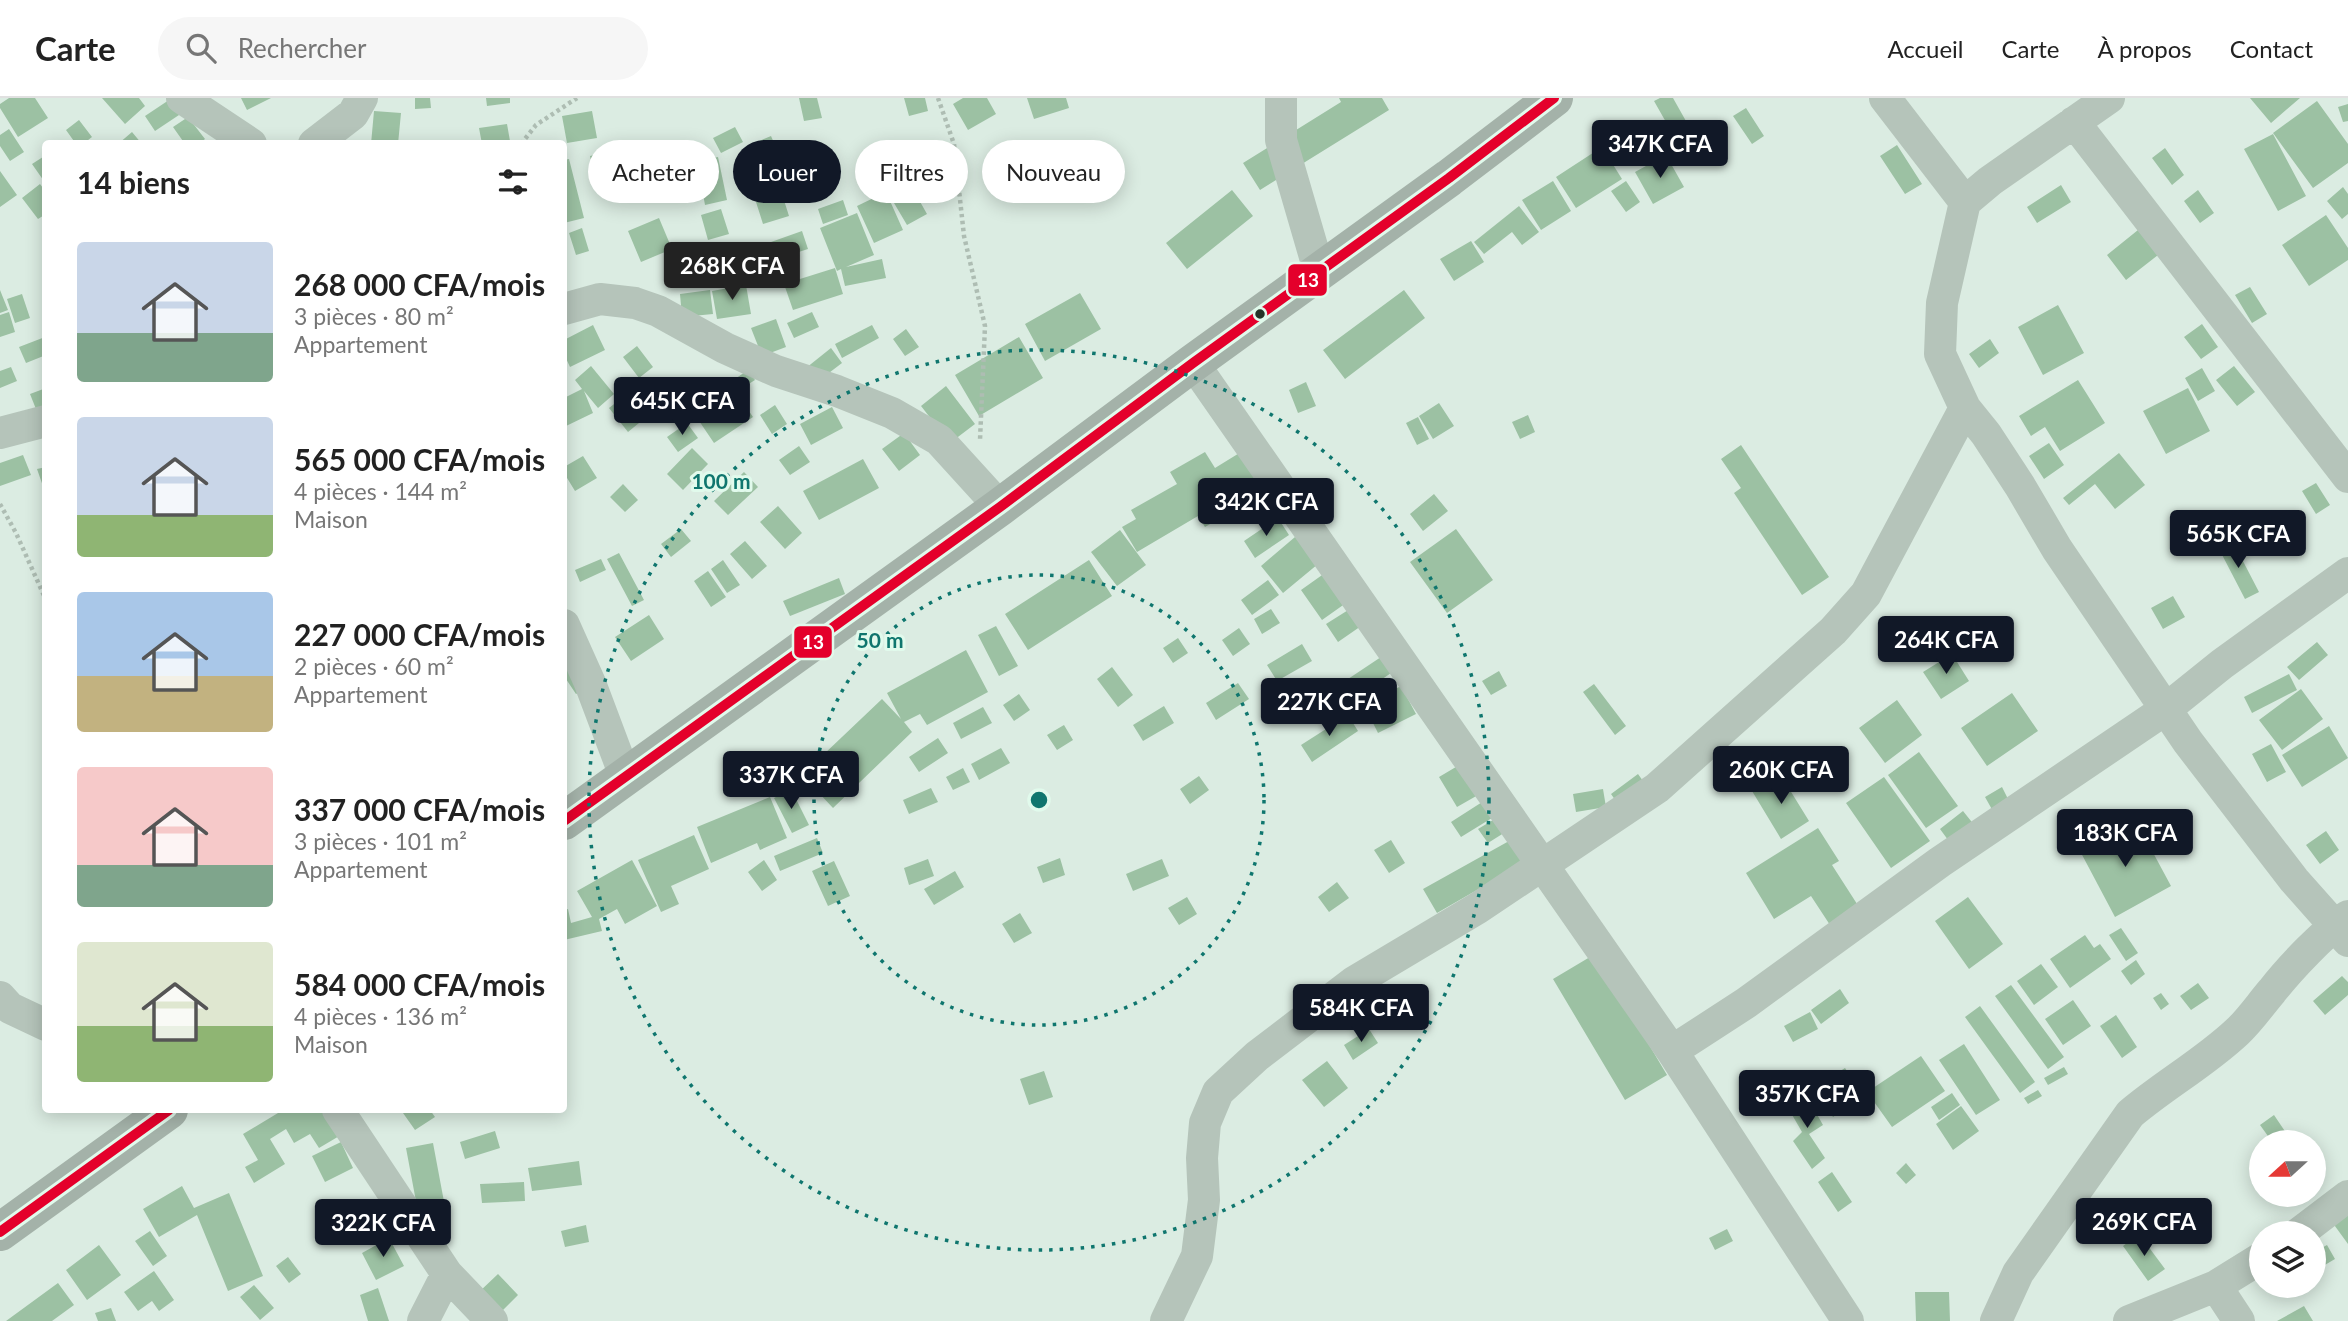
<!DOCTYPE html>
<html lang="fr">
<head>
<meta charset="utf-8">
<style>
  body { margin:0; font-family:Lato,sans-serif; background:#f6f6f6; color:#222; height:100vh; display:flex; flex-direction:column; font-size:26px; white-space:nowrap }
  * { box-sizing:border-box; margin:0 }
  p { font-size:23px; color:#767676 }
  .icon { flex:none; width:38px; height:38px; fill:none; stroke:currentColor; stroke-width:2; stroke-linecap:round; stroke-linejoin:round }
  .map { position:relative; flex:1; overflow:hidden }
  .sheet { position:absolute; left:42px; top:42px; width:525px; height:973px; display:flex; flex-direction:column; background:#fff; border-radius:7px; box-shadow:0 4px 18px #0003 }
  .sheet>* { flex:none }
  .top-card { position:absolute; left:588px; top:42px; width:665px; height:63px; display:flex; gap:14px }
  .needle { width:46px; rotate:249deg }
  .buttons { position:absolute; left:2249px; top:1032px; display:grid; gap:14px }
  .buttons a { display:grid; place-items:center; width:77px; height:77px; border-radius:50%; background:#fff; box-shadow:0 4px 18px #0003; font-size:35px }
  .price { position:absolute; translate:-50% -60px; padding:0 16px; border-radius:7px; background:#111827; color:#fff; font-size:23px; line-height:46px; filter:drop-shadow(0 2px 4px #0008) }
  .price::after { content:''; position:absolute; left:50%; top:42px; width:21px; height:16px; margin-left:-10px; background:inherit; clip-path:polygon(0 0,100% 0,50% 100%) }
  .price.current { background:#222; color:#fff }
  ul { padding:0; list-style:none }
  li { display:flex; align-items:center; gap:21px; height:175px; padding:0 35px }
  li span { display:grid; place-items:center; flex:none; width:196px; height:140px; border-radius:7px; color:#555 }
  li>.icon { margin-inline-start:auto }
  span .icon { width:84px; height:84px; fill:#fffc; stroke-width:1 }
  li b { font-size:30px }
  h2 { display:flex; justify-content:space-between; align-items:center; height:84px; padding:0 35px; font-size:30px }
  .pill { padding:0 24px; border-radius:32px; background:#fff; box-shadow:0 4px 18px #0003; font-size:24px; line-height:63px }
  .pill.current { background:#111827; color:#fff }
  header { display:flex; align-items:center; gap:42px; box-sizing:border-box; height:98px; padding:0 35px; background:#fff; border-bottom:2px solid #e0e0e0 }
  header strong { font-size:33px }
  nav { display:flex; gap:38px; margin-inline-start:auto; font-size:24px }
  .search { width:490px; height:63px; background:#f6f6f6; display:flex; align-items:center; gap:18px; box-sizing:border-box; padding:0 24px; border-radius:38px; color:#767676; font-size:26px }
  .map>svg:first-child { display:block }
</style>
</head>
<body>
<header>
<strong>Carte</strong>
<div class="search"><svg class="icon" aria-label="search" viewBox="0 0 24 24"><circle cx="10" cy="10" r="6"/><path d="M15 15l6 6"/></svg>Rechercher</div>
<nav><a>Accueil</a><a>Carte</a><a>À propos</a><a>Contact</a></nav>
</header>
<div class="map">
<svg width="2348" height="1223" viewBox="0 0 2348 1223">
  <rect width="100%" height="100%" fill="#dbece2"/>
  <path fill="#9cc1a3" d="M9,0H35L48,20L18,39L0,10V6Z
    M102,0H139L145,8L125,26Z
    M172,0L182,15L155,33L145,18Z
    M241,0H271L247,12Z
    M415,0H430L431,10L415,11Z
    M486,0H510V5L487,8Z
    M799,0H817L822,20L804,23Z
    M904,0H925L928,13L909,18Z
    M963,0H987L996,16L968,32L953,6Z
    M1027,0H1066L1069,10L1034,21Z
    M1339,0H1382L1389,12L1260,92L1243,65L1341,4Z
    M1660,0H1673L1691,32L1675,40L1654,3Z
    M2250,0H2300L2271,25Z
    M2317,3L2348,46V65L2313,90L2273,35Z
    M2348,6V23L2343,24L2338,9Z
    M1746,10L1764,38L1752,46L1733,18Z
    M374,13L401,15L398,46H371Z
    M592,13L597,40L567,45L562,18Z
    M188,19L205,41L199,46H185L173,29Z
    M79,22L92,39L83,46H76L66,32Z
    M507,26L510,43L482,46L479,30Z
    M1646,28L1660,48L1647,57L1633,37Z
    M735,29L743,44L721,55L713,40Z
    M9,31L24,54L10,63L0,48V37Z
    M132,34L142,46H118Z
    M2273,36L2306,98L2278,113L2244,51Z
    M771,38L778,54L757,63L750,47Z
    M640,45L645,61L618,70L612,54Z
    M1897,47L1922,86L1905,96L1880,58Z
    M1602,49L1622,81L1576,110L1556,79Z
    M2165,50L2184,77L2172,87L2152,60Z
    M607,54L614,82L596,86L590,58Z
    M46,57V86L32,66Z
    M1666,57L1684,89L1653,106L1635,74Z
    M718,59L727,102L705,107L697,63Z
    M569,61L584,120L564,125V62Z
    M890,62L893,77L866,83L862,68Z
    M0,73L17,97L0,109Z
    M1553,83L1571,113L1541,132L1522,102Z
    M1626,83L1640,104L1626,114L1611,93Z
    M40,86L46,94V116L38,121L22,100Z
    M2061,87L2071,104L2037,125L2027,109Z
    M2343,89L2348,96V116L2342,121L2327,103Z
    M1232,92L1253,118L1187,171L1166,145Z
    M2198,92L2214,115L2200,125L2184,103Z
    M914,93L927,116L907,127L894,105Z
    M886,94L903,132L874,145L857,108Z
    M782,96L789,118L763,126L756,104Z
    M843,102L848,117L823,126L818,111Z
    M1519,108L1539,134L1522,147L1512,134L1484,156L1474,144Z
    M721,111L729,136L708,142L701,117Z
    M857,115L874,157L846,169L882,161L886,180L845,188L841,171L837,173L820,130Z
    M2326,117L2348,150V162L2309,188L2282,147Z
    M659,120L672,151L641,164L628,133Z
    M582,130L589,153L576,157L569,135Z
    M2138,132L2158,157L2126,182L2107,157Z
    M802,133L808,151L777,161L771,144Z
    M1471,143L1484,164L1454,183L1440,161Z
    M719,145L727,169L705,175L698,152Z
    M835,170L843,196L793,212L784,186Z
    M746,187L751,216L717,221L712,193Z
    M2250,189L2267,216L2252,225L2235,197Z
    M0,192L8,212L0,215Z
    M710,192L713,216L682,219L680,196Z
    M1404,192L1425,220L1345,281L1323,252Z
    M1080,195L1101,231L1045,263L1025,226Z
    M22,196L30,220L15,225L7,201Z
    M2058,207L2084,255L2043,277L2018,229Z
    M9,214L15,234L0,239V217Z
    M812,214L819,229L794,240L787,225Z
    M776,221L786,249L762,258L751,230Z
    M2202,226L2218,249L2201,261L2184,239Z
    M593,227L605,252L570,269L564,256V242Z
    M872,227L879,240L842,260L835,246Z
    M906,231L919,249L905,258L893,241Z
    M45,239L46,257L26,265L19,249Z
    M1019,239L1043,280L979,318L955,277Z
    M1990,241L1999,255L1979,270L1969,256Z
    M637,248L653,269L639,280L623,259Z
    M831,250L842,265L817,284L806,270Z
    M591,268L614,296L598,310L584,293L593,315L564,329V300L582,291L575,282Z
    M2234,268L2255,294L2237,308L2216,282Z
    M11,269L17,283L0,290V273Z
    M2202,270L2215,293L2198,303L2185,280Z
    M748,272L755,282L736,294L753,319L714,345L691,311Z
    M2078,282L2105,325L2060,353L2045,329L2031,338L2019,318Z
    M642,284L661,307L628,334L609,310Z
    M1306,284L1316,308L1298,315L1289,292Z
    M946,288L975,326L950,345L921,308Z
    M46,290V319L40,321L30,296Z
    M2188,290L2210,333L2166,356L2143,313Z
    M1439,305L1454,328L1433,341L1419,318Z
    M775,307L787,326L772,336L760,317Z
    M832,309L843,330L811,347L800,326Z
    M1528,317L1535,334L1520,341L1512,324Z
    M1418,319L1429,341L1417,347L1406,325Z
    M687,325L698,340L678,354L667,339Z
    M904,335L920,357L899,373L882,351Z
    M2049,345L2064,367L2044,381L2029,358Z
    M1741,347L1829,479L1802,497L1734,395L1741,390L1721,361Z
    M799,348L810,364L790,377L779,362Z
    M692,350L708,366L683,392L667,376Z
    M1205,354L1215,370L1241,354L1265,394L1205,429L1198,418L1137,454L1122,429L1136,421L1131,412L1177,386L1170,374Z
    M2119,355L2145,387L2115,411L2095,386L2069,407L2063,400Z
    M23,357L31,377L0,388V365Z
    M583,358L597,380L575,393L564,375V369Z
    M863,361L879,390L819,422L803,393Z
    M46,369V393L45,394L37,371Z
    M744,374L758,389L728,417L714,403Z
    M2316,385L2330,407L2316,416L2302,393Z
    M623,386L638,402L625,414L610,399Z
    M1434,396L1448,413L1423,433L1410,416Z
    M778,408L802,435L785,451L760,424Z
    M1278,420L1289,437L1255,460L1244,443Z
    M681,431L691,443L671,459L661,446Z
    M1456,431L1493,482L1447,515L1410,464Z
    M1120,432L1146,467L1117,488L1091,454Z
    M1295,439L1318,466L1283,495L1261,468Z
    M2232,442L2259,494L2245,501L2218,449Z
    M745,443L767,468L752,481L730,456Z
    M619,455L644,502L632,508L607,461Z
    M601,461L606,472L580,484L575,472Z
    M723,462L740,487L727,495L711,471Z
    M1089,462L1112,498L1028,552L1005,516Z
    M708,473L726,499L711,509L694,483Z
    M1325,475L1346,505L1322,522L1301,492Z
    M839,480L845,496L790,518L783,503Z
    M1268,482L1279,497L1252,517L1241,502Z
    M2173,498L2185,519L2163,531L2151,510Z
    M1353,509L1364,526L1338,544L1326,526Z
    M1271,511L1280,525L1262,536L1254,521Z
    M649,517L664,541L631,563L615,539Z
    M996,528L1018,568L999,578L978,537Z
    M1239,530L1250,546L1233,558L1222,542Z
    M1178,540L1188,555L1173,565L1163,550Z
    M2317,544L2328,557L2299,582L2287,569Z
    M1302,546L1312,563L1277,583L1267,567Z
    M966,552L988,594L927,627L920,616L904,624L912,634L833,710L802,677L882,601L901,621L887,595Z
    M1952,556L1969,583L1941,601L1923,574Z
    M1384,557L1394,573L1353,601L1342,585Z
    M579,561L594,585L576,596L564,578V571Z
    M1112,569L1133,597L1118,609L1097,581Z
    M1499,573L1507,588L1491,597L1482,583Z
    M2289,576L2297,592L2252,615L2244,599Z
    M1238,585L1249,601L1216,622L1206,605Z
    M1594,586L1626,628L1615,637L1583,594Z
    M1401,588L1416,616L1378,635L1364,607Z
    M2301,591L2323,621L2282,652L2259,622Z
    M1330,592L1339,606L1322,617L1313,602Z
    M2012,595L2038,633L1987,668L1961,630Z
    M1019,596L1030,612L1014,623L1003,607Z
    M1897,602L1922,637L1885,665L1859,630Z
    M1164,608L1174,625L1143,643L1133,627Z
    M983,609L992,625L961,641L953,625Z
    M1348,617L1358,633L1312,664L1301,647Z
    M1064,627L1073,642L1057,652L1047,637Z
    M2329,628L2348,660L2302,689L2282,657Z
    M938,640L948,655L919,674L909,659Z
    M2271,646L2286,674L2267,684L2252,656Z
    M1759,649L1768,664L1736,685L1726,670Z
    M1001,650L1010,665L979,682L971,666Z
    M1919,654L1958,708L1926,730L1888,677Z
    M1466,663L1485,693L1457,709L1439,679Z
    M963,670L970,684L953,692L946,679Z
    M1638,676L1648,690L1620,709L1611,696Z
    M1780,676L1809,723L1781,741L1752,693Z
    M1199,678L1209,692L1190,706L1180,691Z
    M1884,679L1930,743L1891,770L1846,705Z
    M2002,689L2010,705L1994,715L1985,699Z
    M931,690L938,704L909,716L903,702Z
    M791,691L809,727L792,735L774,700Z
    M1603,691L1606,709L1576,714L1573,696Z
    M770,699L787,740L760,752L757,745L711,765L697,729Z
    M1490,699L1500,715L1461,739L1451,724Z
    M1963,713L1975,728L1951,746L1940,731Z
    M1498,719L1507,733L1488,745L1478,731Z
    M2136,723L2171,788L2115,819L2080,753Z
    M1818,730L1839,763L1832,767L1859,809L1830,827L1811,798L1774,821L1746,775Z
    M2326,733L2339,752L2320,766L2306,747Z
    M694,737L709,771L671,788L679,806L661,814L638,762Z
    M1518,738L1531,761L1437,815L1423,791Z
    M817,740L823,755L780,773L774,758Z
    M1391,742L1405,765L1389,775L1374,752Z
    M1060,760L1065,777L1043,785L1037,769Z
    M928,761L934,778L909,787L904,770Z
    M1162,761L1169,778L1133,793L1126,776Z
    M632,762L657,808L625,826L617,811L599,821L602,833L564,842V812L568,811L571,825L592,819L577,793Z
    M764,762L777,782L762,793L748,774Z
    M834,763L850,798L828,808L812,773Z
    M955,773L964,789L934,807L924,791Z
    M1337,784L1349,800L1329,814L1318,799Z
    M1187,799L1197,816L1179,827L1168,810Z
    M1968,799L2003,846L1969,871L1935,823Z
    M1020,815L1032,835L1014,845L1002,826Z
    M2121,830L2138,855L2126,863L2109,837Z
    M2085,837L2094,850L2100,846L2111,861L2070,890L2050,861Z
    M1595,856L1667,977L1625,1002L1553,881Z
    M2136,862L2145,876L2131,887L2121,873Z
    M2041,866L2058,889L2034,907L2017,883Z
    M2342,878L2348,884V897L2325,917L2313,903Z
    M2198,885L2209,900L2191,912L2180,898Z
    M2011,887L2064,959L2048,971L1995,898Z
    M1840,891L1849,905L1821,926L1811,912Z
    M2161,895L2169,906L2161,912L2153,900Z
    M2073,902L2091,928L2063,947L2045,921Z
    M1980,908L2035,984L2020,995L1965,919Z
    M1810,914L1818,931L1793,944L1784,928Z
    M2116,917L2137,949L2122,960L2100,928Z
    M1369,931L1378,945L1353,962L1344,947Z
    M1964,946L2000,1002L1976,1017L1939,962Z
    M1921,958L1945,993L1892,1029L1867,994Z
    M1327,963L1348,990L1324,1009L1302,982Z
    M2064,969L2068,976L2048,987L2044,980Z
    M1845,970L1864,998L1833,1019L1814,990Z
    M1044,973L1053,999L1029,1007L1020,981Z
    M2038,992L2042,998L2028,1006L2024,1000Z
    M1952,995L1960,1007L1939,1022L1931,1009Z
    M1806,997L1823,1027L1809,1036L1825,1060L1812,1071L1793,1043L1802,1034L1787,1008Z
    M1961,1008L1979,1033L1953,1052L1936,1026Z
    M283,1012H333L346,1034L319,1050L310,1036L294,1045L286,1031L270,1041L285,1066L254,1085L245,1069L258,1062L243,1036Z
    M409,1012H430L435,1019L415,1032L403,1015Z
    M2274,1017L2293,1045H2273L2260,1027Z
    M495,1033L500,1050L465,1061L460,1044Z
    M341,1044L353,1070L325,1084L312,1058Z
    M433,1045L445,1109L418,1114L406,1050Z
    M579,1063L582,1087L532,1093L528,1070Z
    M1906,1065L1916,1077L1906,1086L1896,1075Z
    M1832,1074L1852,1104L1838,1114L1818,1084Z
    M524,1084L525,1103L482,1105L480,1086Z
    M182,1088L194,1110L229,1095L263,1178L228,1193L197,1117L159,1139L143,1111Z
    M2348,1116V1146L2332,1124Z
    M586,1127L589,1144L565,1149L561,1133Z
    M1727,1131L1733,1143L1715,1152L1709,1140Z
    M150,1133L167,1158L153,1168L135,1143Z
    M2139,1136L2165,1171L2148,1183L2123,1148Z
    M389,1140L404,1168L376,1182L362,1155Z
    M99,1147L121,1177L87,1202L66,1172Z
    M2327,1147L2335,1161L2318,1171L2314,1162V1154Z
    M288,1159L301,1176L289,1185L276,1168Z
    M154,1173L174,1202L159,1213L152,1203L138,1213L124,1194Z
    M498,1176L518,1197L499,1216L478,1195Z
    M58,1185L74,1207L52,1223H6Z
    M254,1187L274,1210L260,1222L240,1199Z
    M378,1190L389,1223H368L360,1197Z
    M1915,1194H1949L1950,1223H1916Z
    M2304,1208L2313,1223H2277Z
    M111,1210L116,1223H98L95,1215Z"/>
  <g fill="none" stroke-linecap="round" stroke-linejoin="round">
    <path stroke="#aebdb3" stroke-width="4.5" stroke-dasharray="3.5 3.5" stroke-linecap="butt" d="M938,0L954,46L964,138L985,228L980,342
      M521,46L536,27L577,0
      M0,406L16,435L46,502"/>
    <path stroke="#b5c4ba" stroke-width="32" d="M182,0L251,46
      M1281,0V42L1320,176
      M1885,0L1965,104
      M2109,0L1990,83L1965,104L1942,205L1940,256L1965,310L1986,336L2020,388L2057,451L2188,644L2294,782L2348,843
      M2074,24L2348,379
      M314,46L353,16L362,0
      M564,211L600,201L635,205L658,213L725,250L776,273L837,293L892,315L939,342L1000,409
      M1193,265L1672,953L1848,1223
      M0,335L46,323
      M564,527L590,585L625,678
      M0,899L10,910L46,927
      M1672,953L1746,905L1940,764L2166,611L2222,566L2348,475
      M338,1012L447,1176L492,1223
      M2298,1136L2348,1098
      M2216,1188L2239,1223
      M423,1223L447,1176
      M1166,1223L1197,1158L1204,1102L1202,1060L1205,1025L1218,994L1257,958L1354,884L1478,810L1657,690L1833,533L1866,496L1965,310
      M1996,1223L2018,1175L2130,1016C2164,987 2204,965 2237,934C2250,922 2260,907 2272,893C2290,870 2324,834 2348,818
      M2129,1223L2216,1188L2261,1160"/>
    <path stroke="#a4b2a9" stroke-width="38" d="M564,723L1000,409L1193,265L1449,80L1554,0
      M0,1134L169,1012"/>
    <g stroke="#e1faec" stroke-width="16">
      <path id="bus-1" d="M564,723L1000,409L1193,265L1449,80L1554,0
        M0,1134L169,1012"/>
    </g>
    <use href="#bus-1" stroke="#e4002b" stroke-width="10"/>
  </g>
  <g fill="none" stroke="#0f766e" stroke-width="3.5" stroke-dasharray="3.5 7">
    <circle cx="1039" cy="702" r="225"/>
    <circle cx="1039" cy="702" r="450"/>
  </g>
  <circle fill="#243427" stroke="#e1faec" stroke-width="2.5" cx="1260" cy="216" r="6"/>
  <circle cx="1039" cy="702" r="10" fill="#0f766e" stroke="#e1faec" stroke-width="3.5"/>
  <g font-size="21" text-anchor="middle" font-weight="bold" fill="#0f766e" stroke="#e1faec" stroke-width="6" stroke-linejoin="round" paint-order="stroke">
    <text x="721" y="391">100 m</text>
    <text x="880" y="550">50 m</text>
  </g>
  <g stroke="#e1faec" stroke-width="2.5">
    <rect x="1287" y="165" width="41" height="34" rx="7" fill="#e4002b"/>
    <rect x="793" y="527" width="40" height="34" rx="7" fill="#e4002b"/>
  </g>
  <g font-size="19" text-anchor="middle" font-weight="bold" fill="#fff">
    <text x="1308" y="189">13</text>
    <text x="813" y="551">13</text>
  </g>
</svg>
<div class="buttons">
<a><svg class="needle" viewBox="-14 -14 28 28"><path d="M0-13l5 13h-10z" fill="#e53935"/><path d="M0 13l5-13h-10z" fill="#767676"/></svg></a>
<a><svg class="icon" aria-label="layers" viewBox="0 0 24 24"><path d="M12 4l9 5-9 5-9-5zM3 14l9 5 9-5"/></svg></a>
</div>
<b class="price" style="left:1660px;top:82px">347K CFA</b>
<b class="price current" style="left:732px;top:204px">268K CFA</b>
<b class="price" style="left:682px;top:339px">645K CFA</b>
<b class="price" style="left:1266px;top:440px">342K CFA</b>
<b class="price" style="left:2238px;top:472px">565K CFA</b>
<b class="price" style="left:1946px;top:578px">264K CFA</b>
<b class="price" style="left:1329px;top:640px">227K CFA</b>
<b class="price" style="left:1781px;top:708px">260K CFA</b>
<b class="price" style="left:791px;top:713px">337K CFA</b>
<b class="price" style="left:2125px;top:771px">183K CFA</b>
<b class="price" style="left:1361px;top:946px">584K CFA</b>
<b class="price" style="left:1807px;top:1032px">357K CFA</b>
<b class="price" style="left:2144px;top:1160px">269K CFA</b>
<b class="price" style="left:383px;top:1161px">322K CFA</b>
<div class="top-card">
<a class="pill">Acheter</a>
<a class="pill current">Louer</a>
<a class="pill">Filtres</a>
<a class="pill">Nouveau</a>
</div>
<section class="sheet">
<h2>14 biens<svg class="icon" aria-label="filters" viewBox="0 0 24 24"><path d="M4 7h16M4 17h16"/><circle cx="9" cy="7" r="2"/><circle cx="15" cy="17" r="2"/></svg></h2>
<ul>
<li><span style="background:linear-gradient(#c9d6e8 65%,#7fa58c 0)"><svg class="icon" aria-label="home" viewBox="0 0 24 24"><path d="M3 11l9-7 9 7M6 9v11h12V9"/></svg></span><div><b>268 000 CFA/mois</b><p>3 pièces · 80 m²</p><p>Appartement</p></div></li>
<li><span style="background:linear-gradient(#c9d6e8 70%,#8fb573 0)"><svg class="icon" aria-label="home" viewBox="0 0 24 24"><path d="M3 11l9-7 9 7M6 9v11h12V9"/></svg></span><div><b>565 000 CFA/mois</b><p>4 pièces · 144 m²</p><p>Maison</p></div></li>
<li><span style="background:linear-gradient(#a9c7e8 60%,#c2b280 0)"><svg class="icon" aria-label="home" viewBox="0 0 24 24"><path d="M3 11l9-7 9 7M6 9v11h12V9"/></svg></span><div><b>227 000 CFA/mois</b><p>2 pièces · 60 m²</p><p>Appartement</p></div></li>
<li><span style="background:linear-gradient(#f6c9c9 70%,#7fa58c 0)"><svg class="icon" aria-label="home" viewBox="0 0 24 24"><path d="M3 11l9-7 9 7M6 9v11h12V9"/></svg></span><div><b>337 000 CFA/mois</b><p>3 pièces · 101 m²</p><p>Appartement</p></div></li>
<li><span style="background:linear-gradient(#dfe7d0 60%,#8fb573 0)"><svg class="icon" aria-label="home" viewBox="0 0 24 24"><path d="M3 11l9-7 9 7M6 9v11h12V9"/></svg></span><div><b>584 000 CFA/mois</b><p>4 pièces · 136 m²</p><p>Maison</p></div></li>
</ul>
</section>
</div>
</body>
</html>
